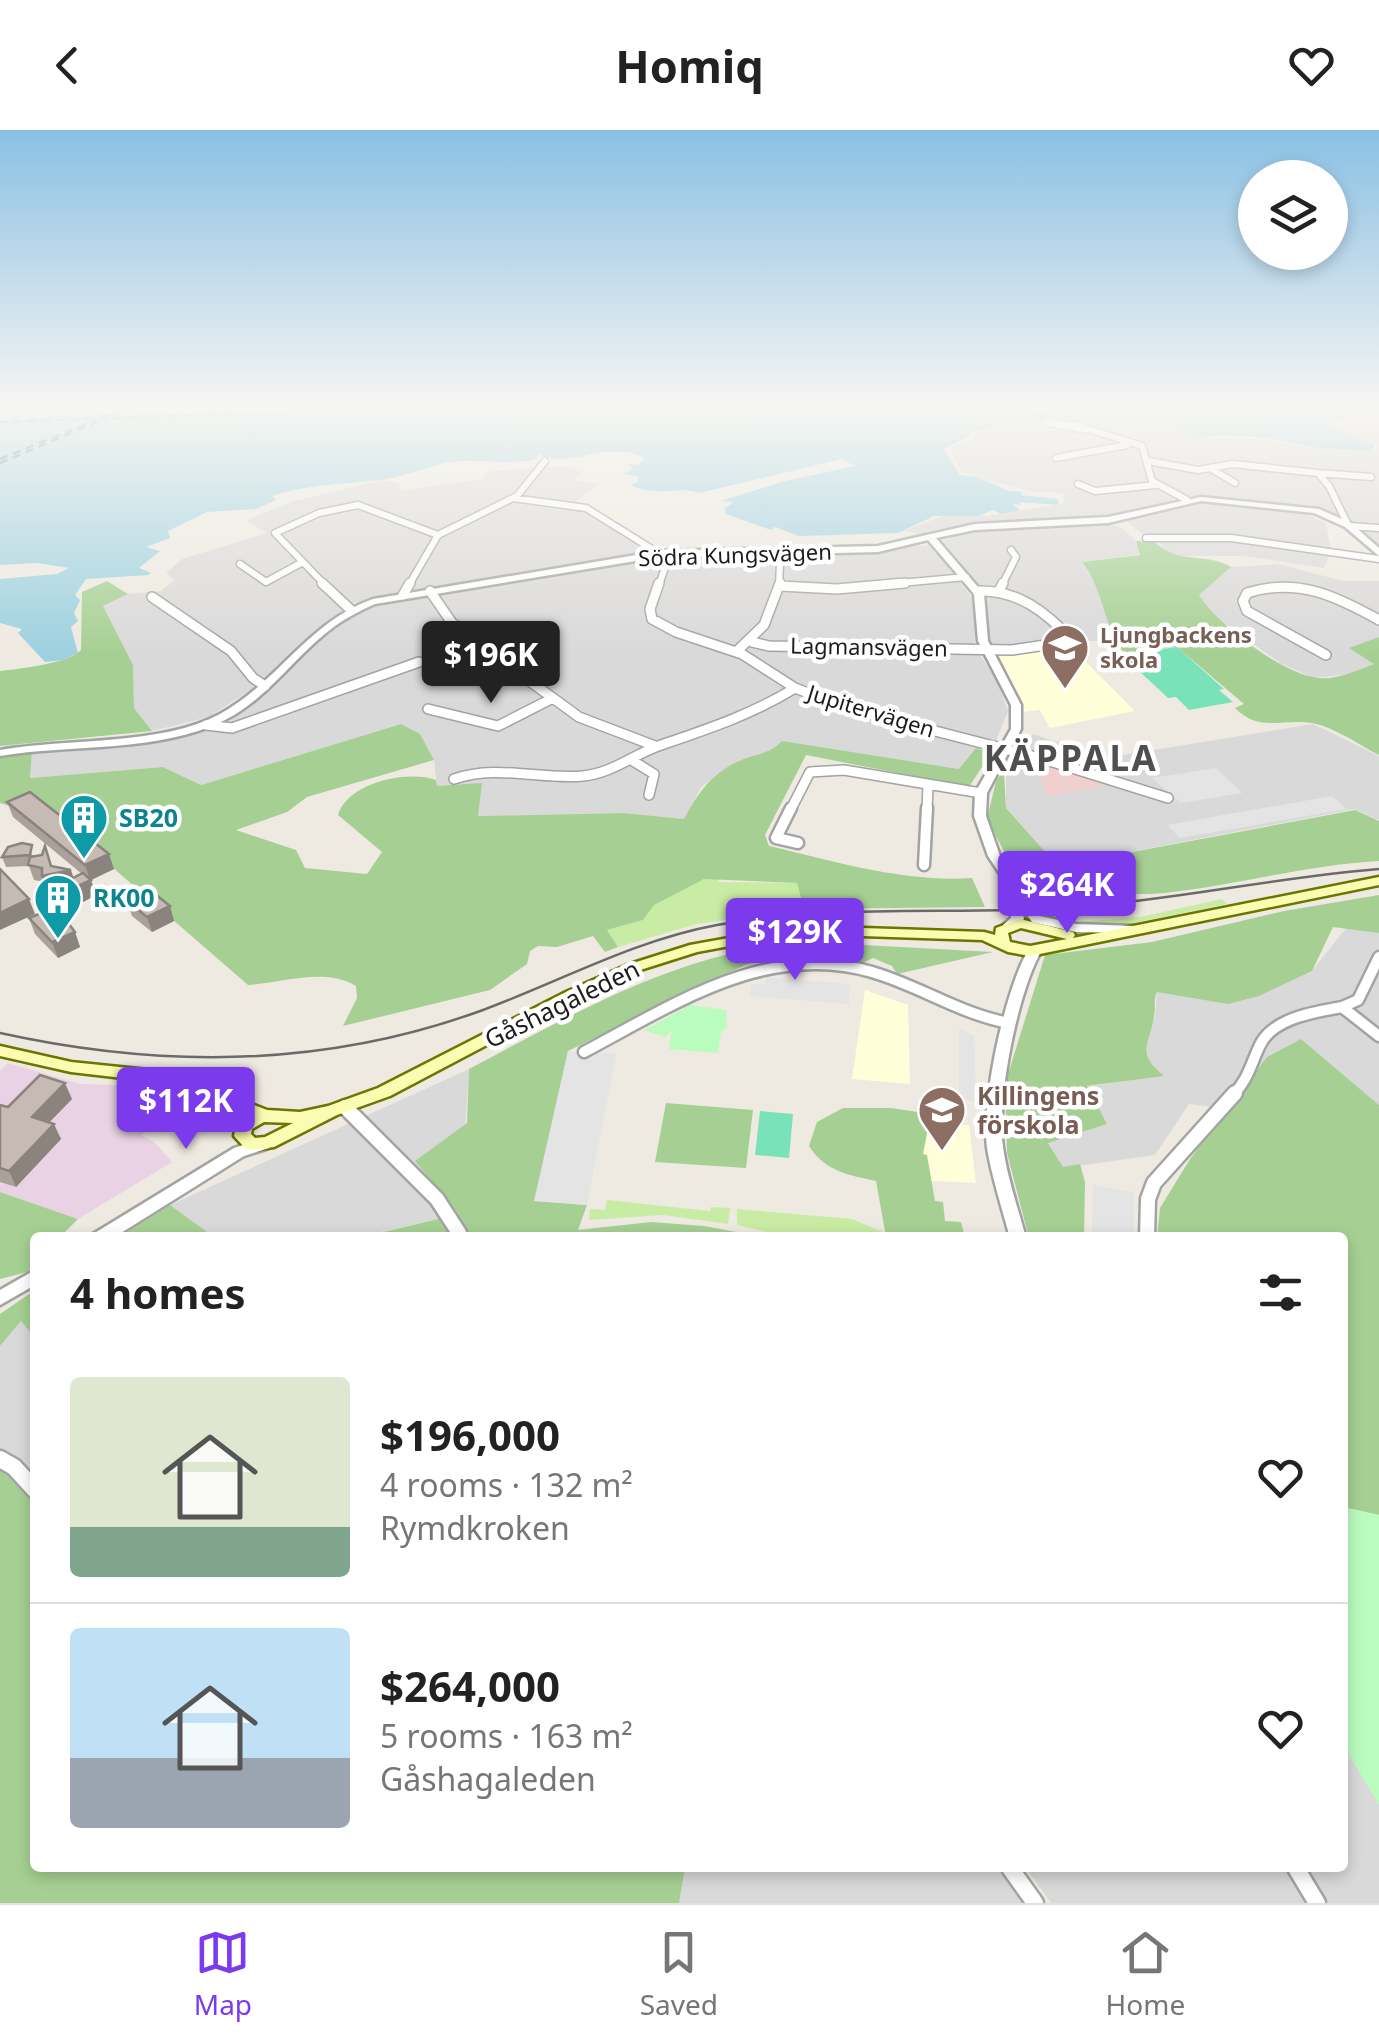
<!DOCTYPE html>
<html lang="en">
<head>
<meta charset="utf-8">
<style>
  body { margin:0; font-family:"Noto Sans",sans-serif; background:#f2f2f2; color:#222; height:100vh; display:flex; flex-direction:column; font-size:38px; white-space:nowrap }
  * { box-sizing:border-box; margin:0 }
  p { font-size:32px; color:#767676 }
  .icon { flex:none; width:55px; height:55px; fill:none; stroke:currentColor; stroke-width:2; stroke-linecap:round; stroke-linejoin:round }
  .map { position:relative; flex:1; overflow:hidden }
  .drawer { position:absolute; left:30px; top:1102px; width:1318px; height:640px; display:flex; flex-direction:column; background:#fff; border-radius:10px; box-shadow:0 5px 15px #0003 }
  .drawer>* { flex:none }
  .tools { position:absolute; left:1238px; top:30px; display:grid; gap:20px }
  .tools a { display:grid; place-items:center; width:110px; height:110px; border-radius:50%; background:#fff; box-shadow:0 5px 15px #0003; font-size:50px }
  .price { position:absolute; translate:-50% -85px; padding:0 22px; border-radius:10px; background:#7c3aed; color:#fff; font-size:32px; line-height:65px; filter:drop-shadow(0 2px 5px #0008) }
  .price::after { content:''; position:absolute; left:50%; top:60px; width:30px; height:22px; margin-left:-15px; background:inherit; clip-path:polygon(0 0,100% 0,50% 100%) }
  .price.selected { background:#222; color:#fff }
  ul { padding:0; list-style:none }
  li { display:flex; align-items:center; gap:30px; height:250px; padding:0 40px }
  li+li { border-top:2px solid #e0e0e0 }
  li span { display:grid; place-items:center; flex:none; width:280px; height:200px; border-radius:10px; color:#555 }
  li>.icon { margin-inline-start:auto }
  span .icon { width:120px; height:120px; fill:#fffc; stroke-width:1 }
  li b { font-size:42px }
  h2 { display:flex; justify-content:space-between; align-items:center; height:120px; padding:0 40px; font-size:42px }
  header { display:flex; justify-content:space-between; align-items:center; height:130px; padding:0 40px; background:#fff; font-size:45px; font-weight:700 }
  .dock { display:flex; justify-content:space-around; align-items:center; height:140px; border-top:2px solid #e0e0e0; background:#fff; font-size:28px; color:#767676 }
  .dock a { display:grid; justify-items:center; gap:5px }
  .dock .selected { color:#7c3aed }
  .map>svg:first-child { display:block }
</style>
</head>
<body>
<header><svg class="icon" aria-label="back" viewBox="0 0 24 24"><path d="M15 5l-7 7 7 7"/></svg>Homiq<svg class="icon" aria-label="heart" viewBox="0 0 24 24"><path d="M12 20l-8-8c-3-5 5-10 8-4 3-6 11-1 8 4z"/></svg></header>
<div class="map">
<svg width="1379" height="1773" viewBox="0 0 1379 1773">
  <rect width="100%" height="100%" fill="#eeeae1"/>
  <path fill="#dad9d9" d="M1379,284V418L1354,394L1325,382L1294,374L1192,366L1100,390L959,395L920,404L903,401L943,386H986L1063,374L1064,363L1034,362L962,343L950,318L973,307L975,302L1039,293L1043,299L1088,304L1082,293L1067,288L1084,291L1119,287L1184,299L1193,308L1263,309L1317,319L1373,322L1378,314L1331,297L1361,285Z
    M563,336L583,342L573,350L600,354L572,374L590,381L650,423L351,473L252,559L209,587L152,601L134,578L133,535L103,476L128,464L161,461L175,450L166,443L182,429L267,403L246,390L294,371L382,350L398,353L403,360L483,349L485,342Z
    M1193,372L1302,381L1326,394L1331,421L1324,438L1245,426H1169L1154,406L1142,404L1125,390Z
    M1111,394L1122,398L1136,411L1140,424L1082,432L1102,466L1114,510L988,516L981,456L943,411L969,401Z
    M931,415L976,473L974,515L997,551L1008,581L991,623L976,618L960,639L782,612L768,625L740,630L701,657L684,689L624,683L477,686L437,656L434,630L420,605L401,594L201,655L163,637L30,648L32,622L224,597L330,496L370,477L656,426H793Z
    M1278,434L1343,451H1379V507L1350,518L1375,533L1350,544L1314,548L1280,533L1213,485L1199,465L1231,437Z
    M1313,594L1379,626V690L1354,679L1058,736L1006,678V643L1033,604L1104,628Z
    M1353,789L1379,798V975L1301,909L1228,979L1189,974L1155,1025L1063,1038L1048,1012L1107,994L1087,957L1162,945L1150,935L1145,908L1155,887L1157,862L1312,841Z
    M469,939L460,1084L358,1107L214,1108L170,1075Z
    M21,1191L35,1208V1349L0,1323V1216Z
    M1343,1615L1379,1674V1773H1328L1308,1738H1342Z
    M685,1738H1000L1027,1773H679Z
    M1026,1738H1286L1305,1773H1051Z"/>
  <path fill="#f1cfcf" d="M1032,631L1112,654L1049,667Z"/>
  <path fill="#e8d2e4" d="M8,933L80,954L151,956L187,967L141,1005L155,1013L172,1032L78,1089L0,1062V941Z"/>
  <path fill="#fffed9" d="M1072,518L1135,581L1050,598L1040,580L1022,582V570L995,523Z
    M865,860L908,875L910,954L852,949Z
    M906,994L969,995L976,1053L916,1050Z"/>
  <path fill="#c8eca3" d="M717,748L719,752L797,753L804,779L697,794L618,817L607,800L643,790L654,775L677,761L704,749Z
    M1222,769L1227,774L1117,796L1063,793L1141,787Z
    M607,1070L710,1081L711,1077L730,1078L728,1094L663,1085L589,1090L590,1079L605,1080Z
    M737,1079L852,1089L883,1102L886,1107H789L737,1095Z"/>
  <path fill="#a6d093" d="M1136,411L1155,412C1180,436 1203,421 1231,437L1199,465C1217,494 1278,540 1313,547C1333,552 1355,541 1374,534L1349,518L1379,507V625C1359,615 1334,597 1312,593C1283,588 1259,603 1235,578L1244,574L1177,517L1124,523C1103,496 1105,462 1082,432L1140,425Z
    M107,451L128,464L103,476L133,535L134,578L152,601L0,616V541C19,539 70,533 81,520L82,462Z
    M401,594L420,604L434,630L307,667L287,682L236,700L296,720L305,738L367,744L382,722L338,685C348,652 408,640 436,650L437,656L482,653L478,686L624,683L684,689C697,664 712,643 739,631C756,623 767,626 782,611L959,639L976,618L991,623L969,657L806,625L765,705L769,716C833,731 906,753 972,748L985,777L804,779L797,753L704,749L654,775L643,790L607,800L618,817L605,822L593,806L557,817L538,816L530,821L527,834L490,860L343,896L357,868L356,856C324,837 283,853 248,855L36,671L13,677L0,673V626L32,622L30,648L163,637L201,655Z
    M1012,629L1024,632L1004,643L1006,678L1058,736L1355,680L1379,691V731C1307,735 1237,755 1165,763C1131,767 1100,759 1066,759L1068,769L1051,770L1009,731L987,689L996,651Z
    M1379,765V803L1333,797L1312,841L1259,866L1228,874L1157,862C1153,871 1156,877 1154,887C1149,915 1136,923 1164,946L1087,956L1107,994L1048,1013L1063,1037L1080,1034L1085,1052L1084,1107L1029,1108L1007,1023L1005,954L1045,825L1152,812L1284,781Z
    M808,812L993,822L897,844L892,836L873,828L861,834L817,827L769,829L745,835L568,921L535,1071L587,1075L578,1100L651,1092L704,1096L763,1107L358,1108L459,1084L415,1031L467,993L469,939C556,893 649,840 746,820C766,816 787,815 808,812Z
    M1301,909L1379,975V1385L1343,1377L1342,1108H1157L1160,1078L1190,1029L1267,927Z
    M666,973L753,980L746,1038L655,1032Z
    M843,978H891L931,984L923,1024L927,1025L935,1071L943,1072L945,1091L961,1092L965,1107H886L876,1051C850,1045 825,1042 809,1016L817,992Z
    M0,1062L78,1089L60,1107L35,1108V1134L27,1142L0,1149Z
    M170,1075L214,1107H119Z
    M35,1160V1208L21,1191L0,1216V1184Z
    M0,1335L35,1349V1738H685L679,1773H0Z"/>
  <path fill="#bafcbe" d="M690,875L726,880L727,898L721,902L718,923L669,919L672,900L665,907L644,900Z
    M1342,1377L1379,1385V1674L1343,1615Z"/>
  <path fill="#7ae2b8" d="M1177,517L1224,559L1219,560L1233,572L1189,580L1176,567L1168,568L1122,525Z
    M760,981L793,984L789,1028L755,1025Z"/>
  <path fill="#e4e4e4" d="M1216,638L1242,663L1181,673L1152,648Z
    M1332,666L1347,679L1180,708L1167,695Z
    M766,847L850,854L849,874L750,866L751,854H765Z
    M959,899L974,906L976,973L959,966Z
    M568,921L616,924L587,1075L534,1071Z
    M1093,1055L1134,1062V1107H1092Z"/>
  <path fill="#9ed1df" d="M0,275H1379V282L1360,283L1327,295L1375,314L1372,321L1320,319L1269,308L1221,305L1195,309C1166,283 1117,291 1080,291C1067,291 1057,287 1042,287L1043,292L971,301L970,306L944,319L960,345L977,347L1009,361L1023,362L1020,365L1058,369V375L1019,372L1021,375L1012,374L1020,380L1001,384L993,380L979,386H934L898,403L799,406L775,397L771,400L726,384L725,378L734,372L721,371L785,351L855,336L842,329L699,363C682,355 659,368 630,355L639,351L637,346L623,344L633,339L629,334L639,335L644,328C610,309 570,340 539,324L536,329C512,335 483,330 460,331C436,332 410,346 385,349C348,354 307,354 272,366L276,370L256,379L207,382L168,401L170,408L146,417L160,421L139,438L151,443L148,445L86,449L75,465L80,470L74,483L78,491L71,497L78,523L63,530L45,532L18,503L22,499L0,493V449L57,444L69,438L37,433L0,435Z"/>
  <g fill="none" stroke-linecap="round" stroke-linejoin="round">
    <path stroke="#4177a8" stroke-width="2.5" stroke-dasharray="8 6" stroke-linecap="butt" d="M1010,275L1045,288L1050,275
      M111,286L137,275
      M103,287L131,275
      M0,292L487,275
      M0,329L96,290
      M0,333L104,289"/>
    <g stroke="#a3a3a3" stroke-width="9">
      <path id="minor-far4" d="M1086,300L1048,293L1079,296L1142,316L1152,351L1187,370
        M1056,328L1127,315
        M1148,331L1198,340L1233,334L1318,343L1329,356L1348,395
        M1210,338L1235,353
        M1318,343L1371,347
        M1078,354L1095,361L1156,355
        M513,368L586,378L660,424
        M1349,396L1379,398
        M1146,408H1231L1379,429
        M240,434L266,452L301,433
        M325,455L275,403L319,383L358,375L438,405
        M409,455L438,405L517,366L545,331
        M659,455L670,423
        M779,455L780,434
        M878,455L966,447
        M1002,455L1016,427L1011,420"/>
    </g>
    <g stroke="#a3a3a3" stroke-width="12">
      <path id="minor-far3" d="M322,453L351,480
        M659,453L650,479L652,489L676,502L742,524L795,558L850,579L1040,628L1168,668
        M780,456L837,459L905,453
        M1000,459L1003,453
        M430,461L452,493L476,508
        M403,465L410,453
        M152,467L231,521L253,548L265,556
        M752,512L769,516L1012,520L1073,511C1047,483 1018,459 977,461
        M736,522L764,495L780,453
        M1326,525L1247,481L1243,471L1247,463C1297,447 1336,466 1379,490
        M513,539L579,587L655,616
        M428,579L498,596L553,568
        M206,595L232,598L419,532
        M633,631L654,644L649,665
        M454,649C497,634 540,650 583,646C613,643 634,624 661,615C708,599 753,584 795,558
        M790,681L810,642L844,640L981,663
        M927,681L928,655"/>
    </g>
    <g stroke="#a3a3a3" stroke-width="15">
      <path id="minor-far2" d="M791,678L776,708L798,713
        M924,735L927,678
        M1342,877L1358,870L1379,827
        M584,922C673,875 767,811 872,842C920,856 960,884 1009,893
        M1233,965C1248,949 1250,937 1259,917C1271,888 1315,882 1342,877L1379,906"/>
    </g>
    <g stroke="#a3a3a3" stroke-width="19">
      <path id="minor-far1" d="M345,977L437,1069L459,1103
        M1147,1108L1148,1069L1154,1053L1235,963"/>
    </g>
    <g stroke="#a3a3a3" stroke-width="21">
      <path id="minor" d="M0,1329L14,1337L35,1360
        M1010,1738L1035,1773
        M1296,1738L1317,1773"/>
    </g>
    <g stroke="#a3a3a3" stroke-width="5">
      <path id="tertiary" d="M1201,367L1319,379L1351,393L1379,418V426L1345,397L1314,383L1201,371L1108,393L975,400L936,408L984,464L988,511L1021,575V599L987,663L986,686L1000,726L1040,786L1076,794L1135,796L1136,799L1135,802L1130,803L1076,802L1036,793L1032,792L1022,778L1024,789L1009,799L1003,795L1011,788L1007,762L1010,759L988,726L974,686L975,663L1011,599V575L978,511L974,464L928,410L878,422L660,427L375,474C361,480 348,487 335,496C296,524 269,568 225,590C160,623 71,614 0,626V620C67,608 161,616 220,584C277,553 309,491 373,469L660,421L878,416L975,394L1108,387Z
        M1035,816L1042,820C1018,859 996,971 1003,1017C1007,1047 1018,1078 1026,1108H1010C1002,1078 992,1048 987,1018C981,971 1005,857 1030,817Z
        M264,1008L269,1010L272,1014L269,1018L244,1026L113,1108H91L93,1104L234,1018Z
        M35,1140V1155L0,1175V1160Z"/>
    </g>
    <g stroke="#6b7600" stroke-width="5">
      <path id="secondary" d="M1379,747V755L1030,826L1008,822L982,810L832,805L762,810L697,822L637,841L576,868L390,966L337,985L274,1017L251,1020L245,1018L234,1006L236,996L249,986L166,953L71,942L0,926V916L71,932L168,942L267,980L300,982L328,976L378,958L566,862L627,835L690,815L762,802L832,797L984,802L995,805L996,798L1020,789L1073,802L1075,805L1073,808ZM1021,798L1067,809L1030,816L1010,812L1008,803ZM264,992L293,993L265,1007L255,1008L251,1004L252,999Z"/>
    </g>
    <use href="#minor-far4" stroke="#fff" stroke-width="6"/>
    <use href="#minor-far3" stroke="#fff" stroke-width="9"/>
    <use href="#minor-far2" stroke="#fff" stroke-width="10"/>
    <use href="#minor-far1" stroke="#fff" stroke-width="14"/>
    <use href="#minor" stroke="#fff" stroke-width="16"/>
    <use href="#tertiary" fill="#fff" fill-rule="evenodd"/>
    <use href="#secondary" fill="#fafdb1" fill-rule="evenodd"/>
    <path stroke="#6a6a6a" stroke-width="2.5" d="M0,903C163,939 325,938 483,880C561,851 635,810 717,795C836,773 959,786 1079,777C1180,769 1278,747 1379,739"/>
  </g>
  <path fill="#aaa19b" d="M7,672L114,739L91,750L96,765L83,772L75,765L72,756L48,761L44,752L34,750L29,736L6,737L2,727L8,717L36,726L74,748L82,744L13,687Z
    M127,771L170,776L174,791L152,802L132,786Z
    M29,788L75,802L80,817L58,828L35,804Z
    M72,969L49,992L61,1009L16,1057L0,1052V975L8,977Z"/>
  <path fill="#8b837e" d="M109,724L114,739L91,750L96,765L83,772L78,756L90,750L85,735Z
    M71,740L76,755L69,750L72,756L48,761L42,746Z
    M29,769L35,784L0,800V783Z
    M170,776L174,791L152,802L147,787Z
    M75,802L80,817L58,828L52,812Z
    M65,953L72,969L39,1003L32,987Z
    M54,994L61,1009L16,1057L9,1041Z"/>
  <path fill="#c6bbb4" stroke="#8b837e" stroke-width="2.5" d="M30,662L109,724L85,735L7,672Z
    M22,713L32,715L30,725L2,727L8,717Z
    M45,716L51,736L71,740L42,746V738L28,735L30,727L42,725Z
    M0,739L29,769L0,783Z
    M83,743L91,750L78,756L69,750Z
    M150,760L170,776L147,787L127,771Z
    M56,777L75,802L52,812L29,788Z
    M40,945L65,953L32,987L54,994L9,1041L0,1038V975L8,977Z"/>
  <linearGradient id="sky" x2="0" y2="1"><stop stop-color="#8ac0e4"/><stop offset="0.53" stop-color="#f7f6f2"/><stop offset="1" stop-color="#f7f6f2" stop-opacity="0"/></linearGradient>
  <rect width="1379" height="523" fill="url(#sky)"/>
  <defs>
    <g id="school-pin" transform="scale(2.5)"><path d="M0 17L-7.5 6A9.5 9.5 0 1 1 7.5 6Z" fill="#8d6e63" stroke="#fff"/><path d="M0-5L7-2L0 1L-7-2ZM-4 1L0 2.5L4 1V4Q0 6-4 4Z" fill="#fff"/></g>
    <g id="building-pin" transform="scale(2.5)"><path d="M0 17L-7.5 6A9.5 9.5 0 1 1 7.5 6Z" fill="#0f9aa8" stroke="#fff"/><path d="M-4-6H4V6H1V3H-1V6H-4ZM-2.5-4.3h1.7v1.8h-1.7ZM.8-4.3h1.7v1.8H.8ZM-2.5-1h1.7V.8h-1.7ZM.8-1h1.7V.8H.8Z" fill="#fff"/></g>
  </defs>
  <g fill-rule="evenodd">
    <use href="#school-pin" x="1065" y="518"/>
    <use href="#building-pin" x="84" y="688"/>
    <use href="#building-pin" x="58" y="768"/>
    <use href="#school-pin" x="942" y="980"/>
  </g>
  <g text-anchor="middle" stroke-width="9" stroke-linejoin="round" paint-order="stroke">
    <g font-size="22" fill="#1c1c1c" stroke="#fff">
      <text transform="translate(735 425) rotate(-2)" y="8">Södra Kungsvägen</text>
      <text transform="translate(869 517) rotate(1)" y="8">Lagmansvägen</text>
      <text transform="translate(871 581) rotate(17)" y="8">Jupitervägen</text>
    </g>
    <g font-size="22" font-weight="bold" fill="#785e54" stroke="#fff" text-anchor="start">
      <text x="1100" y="513">Ljungbackens<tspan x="1100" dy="25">skola</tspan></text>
    </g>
    <g font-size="25" font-weight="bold" fill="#0d838f" stroke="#fff" text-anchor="start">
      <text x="119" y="697">SB20</text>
      <text x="93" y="777">RK00</text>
    </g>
    <g font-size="25" fill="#1c1c1c" stroke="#fff">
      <text transform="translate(562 874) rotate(-26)" y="9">Gåshagaleden</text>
    </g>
    <g font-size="25" font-weight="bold" fill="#785e54" stroke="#fff" text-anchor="start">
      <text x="977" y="975">Killingens<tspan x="977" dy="29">förskola</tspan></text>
    </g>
    <g font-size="35" font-weight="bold" letter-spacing="2.5" fill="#4f4f4f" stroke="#fff">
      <text x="1071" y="641">KÄPPALA</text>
    </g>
  </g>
</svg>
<div class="tools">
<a><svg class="icon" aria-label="layers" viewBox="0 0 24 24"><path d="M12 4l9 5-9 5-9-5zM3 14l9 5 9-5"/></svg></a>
</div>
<b class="price selected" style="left:491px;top:576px">$196K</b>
<b class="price" style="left:1067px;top:806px">$264K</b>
<b class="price" style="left:795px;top:853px">$129K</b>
<b class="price" style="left:186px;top:1022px">$112K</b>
<section class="drawer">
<h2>4 homes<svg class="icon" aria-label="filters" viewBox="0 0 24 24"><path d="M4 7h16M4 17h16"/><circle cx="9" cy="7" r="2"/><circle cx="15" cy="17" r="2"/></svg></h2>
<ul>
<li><span style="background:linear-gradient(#dfe7d0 75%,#7fa58c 0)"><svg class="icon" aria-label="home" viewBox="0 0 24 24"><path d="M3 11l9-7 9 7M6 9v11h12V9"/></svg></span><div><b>$196,000</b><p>4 rooms · 132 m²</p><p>Rymdkroken</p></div><svg class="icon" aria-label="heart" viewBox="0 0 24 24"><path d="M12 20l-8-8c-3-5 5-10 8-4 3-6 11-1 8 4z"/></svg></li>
<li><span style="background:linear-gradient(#bfe0f5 65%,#9aa5b1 0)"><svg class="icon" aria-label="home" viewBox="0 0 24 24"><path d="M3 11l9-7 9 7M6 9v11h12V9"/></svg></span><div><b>$264,000</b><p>5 rooms · 163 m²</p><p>Gåshagaleden</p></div><svg class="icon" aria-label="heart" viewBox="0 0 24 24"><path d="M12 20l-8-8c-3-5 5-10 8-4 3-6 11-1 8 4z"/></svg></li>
</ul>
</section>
</div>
<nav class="dock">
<a class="selected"><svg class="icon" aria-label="map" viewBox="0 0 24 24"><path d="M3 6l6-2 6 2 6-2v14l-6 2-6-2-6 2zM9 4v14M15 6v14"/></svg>Map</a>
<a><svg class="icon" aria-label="saved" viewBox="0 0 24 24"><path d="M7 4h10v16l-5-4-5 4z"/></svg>Saved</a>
<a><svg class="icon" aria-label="home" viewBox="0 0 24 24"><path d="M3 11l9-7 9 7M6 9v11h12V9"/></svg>Home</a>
</nav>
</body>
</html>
